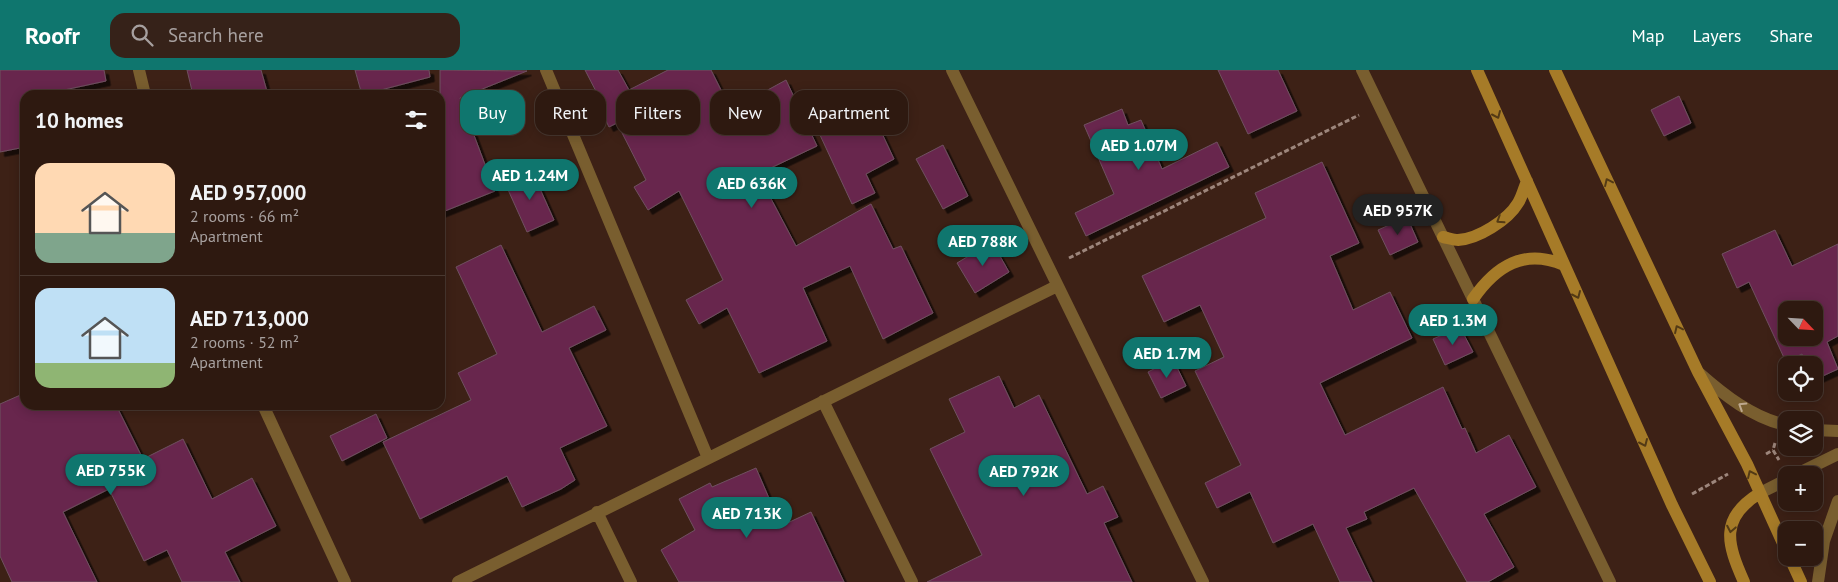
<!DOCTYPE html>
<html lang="en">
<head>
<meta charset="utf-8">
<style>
  body { margin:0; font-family:"PT Sans",sans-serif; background:#362219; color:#f1f3f6; height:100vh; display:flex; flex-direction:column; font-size:19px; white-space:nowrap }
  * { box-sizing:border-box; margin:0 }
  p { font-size:16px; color:#a7a09f }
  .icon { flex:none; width:28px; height:28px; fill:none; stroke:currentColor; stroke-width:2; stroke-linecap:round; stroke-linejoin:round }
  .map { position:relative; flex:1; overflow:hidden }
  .side { position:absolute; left:20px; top:20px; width:425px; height:320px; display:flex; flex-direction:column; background:#2e1910; border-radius:15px; box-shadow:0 2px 12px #0003,0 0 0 1px #493830 }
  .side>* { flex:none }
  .banner { position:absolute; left:460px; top:20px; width:475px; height:45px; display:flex; gap:10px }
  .needle { width:32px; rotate:115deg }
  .tools { position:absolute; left:1778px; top:231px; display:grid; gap:10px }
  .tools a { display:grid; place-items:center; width:45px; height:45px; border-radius:10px; background:#2e1910; box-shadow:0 2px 12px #0003,0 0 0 1px #493830; font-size:25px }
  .price { position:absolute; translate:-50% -42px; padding:0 11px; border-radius:18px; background:#0f766e; color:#fff; font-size:16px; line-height:32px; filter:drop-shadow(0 1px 2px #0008) }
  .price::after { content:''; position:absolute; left:50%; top:30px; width:15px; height:11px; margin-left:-8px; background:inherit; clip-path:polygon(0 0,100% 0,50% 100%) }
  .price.active { background:#222; color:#fff }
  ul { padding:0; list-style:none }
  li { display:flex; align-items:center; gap:15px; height:125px; padding:0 15px }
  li+li { border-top:1px solid #493830 }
  li span { display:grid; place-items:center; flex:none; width:140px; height:100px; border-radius:15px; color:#555 }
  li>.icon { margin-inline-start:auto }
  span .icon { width:60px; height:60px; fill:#fffc; stroke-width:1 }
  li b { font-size:21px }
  h2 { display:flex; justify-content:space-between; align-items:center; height:60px; padding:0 15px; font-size:21px }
  .tag { padding:0 18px; border-radius:15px; background:#2e1910; box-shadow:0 2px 12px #0003,0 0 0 1px #493830; font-size:18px; line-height:45px }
  .tag.active { background:#0f766e; color:#fff }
  header { display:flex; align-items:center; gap:30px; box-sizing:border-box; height:70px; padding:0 25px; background:#0f766e; color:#fff }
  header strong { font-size:24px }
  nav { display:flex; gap:28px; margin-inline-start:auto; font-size:18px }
  .search { width:350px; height:45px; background:#362219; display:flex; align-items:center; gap:12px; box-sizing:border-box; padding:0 18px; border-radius:15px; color:#a7a09f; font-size:19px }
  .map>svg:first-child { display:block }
</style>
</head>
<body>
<header>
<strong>Roofr</strong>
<div class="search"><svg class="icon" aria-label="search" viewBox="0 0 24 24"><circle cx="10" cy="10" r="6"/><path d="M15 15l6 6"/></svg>Search here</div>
<nav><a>Map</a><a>Layers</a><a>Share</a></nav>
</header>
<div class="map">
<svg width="1838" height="512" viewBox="0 0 1838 512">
  <defs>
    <filter id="shadow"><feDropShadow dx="4.5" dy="4.5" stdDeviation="0" flood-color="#0009"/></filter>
  </defs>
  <rect width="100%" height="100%" fill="#3d2116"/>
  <path fill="#68284d" stroke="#6f5060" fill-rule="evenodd" filter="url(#shadow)" d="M0,0H104L106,11L41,25H25V77L0,82Z
    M187,0H261L268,25H193Z
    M355,0H429L430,7L362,25Z
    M440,0L527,1L460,28L495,121L440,143Z
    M585,0H618L629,20L668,0H711L731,40L786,10L817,76L758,104L796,176L871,134L893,179L901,176L933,243L883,269L850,196L803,218L827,271L759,303L727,238L699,254L686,230L723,210L679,121L648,140L634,117L646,110L617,53L609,57L597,33L601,31Z
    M1218,0H1278L1297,41L1248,64Z
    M1679,26L1691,53L1664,66L1651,40Z
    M1122,39L1128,55L1141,50L1162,99L1217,72L1229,97L1086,166L1075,143L1114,124L1084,55Z
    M871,40L894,89L866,104L875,123L852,134L820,65Z
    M943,75L968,126L943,139L916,89Z
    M1322,92L1359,173L1330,186L1353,240L1390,222L1412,268L1320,313L1345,365L1443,317L1462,359L1465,358L1476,383L1509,365L1536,417L1484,444L1514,497L1488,512H1467L1414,418L1364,442L1367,449L1346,458L1372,512H1340L1313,454L1273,473L1250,422L1217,438L1205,413L1241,395L1195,301L1224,287L1200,235L1164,252L1142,206L1266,148L1255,123Z
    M532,101L554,150L527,162L505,113Z
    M1407,147L1418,172L1390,185L1378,160Z
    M1775,160L1792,196L1838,174V266L1827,272L1838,299L1814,310V295H1807L1802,284L1786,292L1749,212L1737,218L1722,184ZM1786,240H1814V268H1786Z
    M992,172L1009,202L975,223L957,193Z
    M501,175L542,262L594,236L606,260L569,278L607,356L560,378L575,410L561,419L522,437L507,406L420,449L383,372L471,330L458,303L497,284L456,197Z
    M1460,257L1473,282L1445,295L1433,269Z
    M1173,289L1186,316L1161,328L1148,302Z
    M999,306L1014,338L1039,325L1087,424L1103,416L1118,447L1104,453L1132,512H927L982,485L930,379L965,362L949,329Z
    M25,323V335H116L143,389L183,369L212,429L252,408L276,456L225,482L240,512H182L167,480L144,491L109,419L63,442L97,512H12L0,486V334Z
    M376,344L387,368L342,391L330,366Z
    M756,398L781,456L811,442L844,512H679L661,480L695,460L679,429L710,413L712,417Z"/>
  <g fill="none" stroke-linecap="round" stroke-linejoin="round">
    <path stroke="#9d867c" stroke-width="3" stroke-dasharray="5 2.5" stroke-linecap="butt" d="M1069,188L1359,45
      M1775,373L1773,380L1779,390
      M1766,384L1773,380
      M1692,424L1728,404"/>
    <path stroke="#795e2f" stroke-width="12" d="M139,0L145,25
      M546,0L708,388
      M952,0L1203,512
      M1362,0L1610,512
      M1699,303C1724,325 1753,348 1786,355
      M823,331L912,512
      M263,335L345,512
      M1814,360L1838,361
      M1795,405L1838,384
      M1760,423L1786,410
      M597,442L631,512
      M458,512L1057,216
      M1818,512L1824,471L1838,431"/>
    <path stroke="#a67b28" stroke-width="12" d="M1477,0L1672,435L1710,512
      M1555,0L1698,302L1747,394L1786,480
      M1443,167C1448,168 1454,170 1458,170C1478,169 1508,150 1518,133C1522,127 1524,118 1527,111
      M1473,229C1496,196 1524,178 1564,195
      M1790,488L1801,512
      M1744,512C1727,474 1719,448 1760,423"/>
  </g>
  <defs><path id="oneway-chevron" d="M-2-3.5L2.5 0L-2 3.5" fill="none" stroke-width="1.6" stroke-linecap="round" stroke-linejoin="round" transform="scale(1.25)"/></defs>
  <g stroke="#533a15">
    <use href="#oneway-chevron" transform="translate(1497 45) rotate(66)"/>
    <use href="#oneway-chevron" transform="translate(1608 112) rotate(-115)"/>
    <use href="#oneway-chevron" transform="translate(1500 150) rotate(147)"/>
    <use href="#oneway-chevron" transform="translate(1577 225) rotate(66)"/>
    <use href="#oneway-chevron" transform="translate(1678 259) rotate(-115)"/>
    <use href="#oneway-chevron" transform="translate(1644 373) rotate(66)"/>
    <use href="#oneway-chevron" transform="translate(1751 404) rotate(-115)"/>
    <use href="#oneway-chevron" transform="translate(1731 459) rotate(101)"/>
  </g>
  <use stroke="#bea88e" href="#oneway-chevron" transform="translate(1742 336) rotate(-148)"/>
</svg>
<div class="tools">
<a><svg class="needle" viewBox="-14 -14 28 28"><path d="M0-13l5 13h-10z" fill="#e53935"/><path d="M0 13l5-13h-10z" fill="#a7a09f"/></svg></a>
<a><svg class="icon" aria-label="locate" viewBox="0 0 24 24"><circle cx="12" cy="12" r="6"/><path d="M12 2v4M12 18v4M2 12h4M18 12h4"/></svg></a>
<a><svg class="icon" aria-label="layers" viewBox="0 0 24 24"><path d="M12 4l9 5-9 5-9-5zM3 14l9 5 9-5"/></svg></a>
<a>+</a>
<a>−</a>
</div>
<b class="price" style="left:1139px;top:101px">AED 1.07M</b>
<b class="price" style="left:530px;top:131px">AED 1.24M</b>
<b class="price" style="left:752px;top:139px">AED 636K</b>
<b class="price active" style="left:1398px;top:166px">AED 957K</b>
<b class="price" style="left:983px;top:197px">AED 788K</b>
<b class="price" style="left:1453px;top:276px">AED 1.3M</b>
<b class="price" style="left:1167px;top:309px">AED 1.7M</b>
<b class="price" style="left:111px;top:426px">AED 755K</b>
<b class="price" style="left:1024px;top:427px">AED 792K</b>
<b class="price" style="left:747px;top:469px">AED 713K</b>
<div class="banner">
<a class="tag active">Buy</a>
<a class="tag">Rent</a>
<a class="tag">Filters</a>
<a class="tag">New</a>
<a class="tag">Apartment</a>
</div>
<section class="side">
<h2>10 homes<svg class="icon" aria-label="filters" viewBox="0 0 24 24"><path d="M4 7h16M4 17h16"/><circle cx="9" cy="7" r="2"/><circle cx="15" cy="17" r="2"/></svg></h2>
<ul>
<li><span style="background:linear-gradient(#ffd9b3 70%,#7fa58c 0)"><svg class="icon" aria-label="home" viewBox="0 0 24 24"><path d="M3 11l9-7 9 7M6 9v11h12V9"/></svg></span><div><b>AED 957,000</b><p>2 rooms · 66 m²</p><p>Apartment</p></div></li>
<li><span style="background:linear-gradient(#bfe0f5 75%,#8fb573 0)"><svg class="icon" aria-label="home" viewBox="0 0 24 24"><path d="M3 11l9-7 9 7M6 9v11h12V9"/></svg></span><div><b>AED 713,000</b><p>2 rooms · 52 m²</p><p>Apartment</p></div></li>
</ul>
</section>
</div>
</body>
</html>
